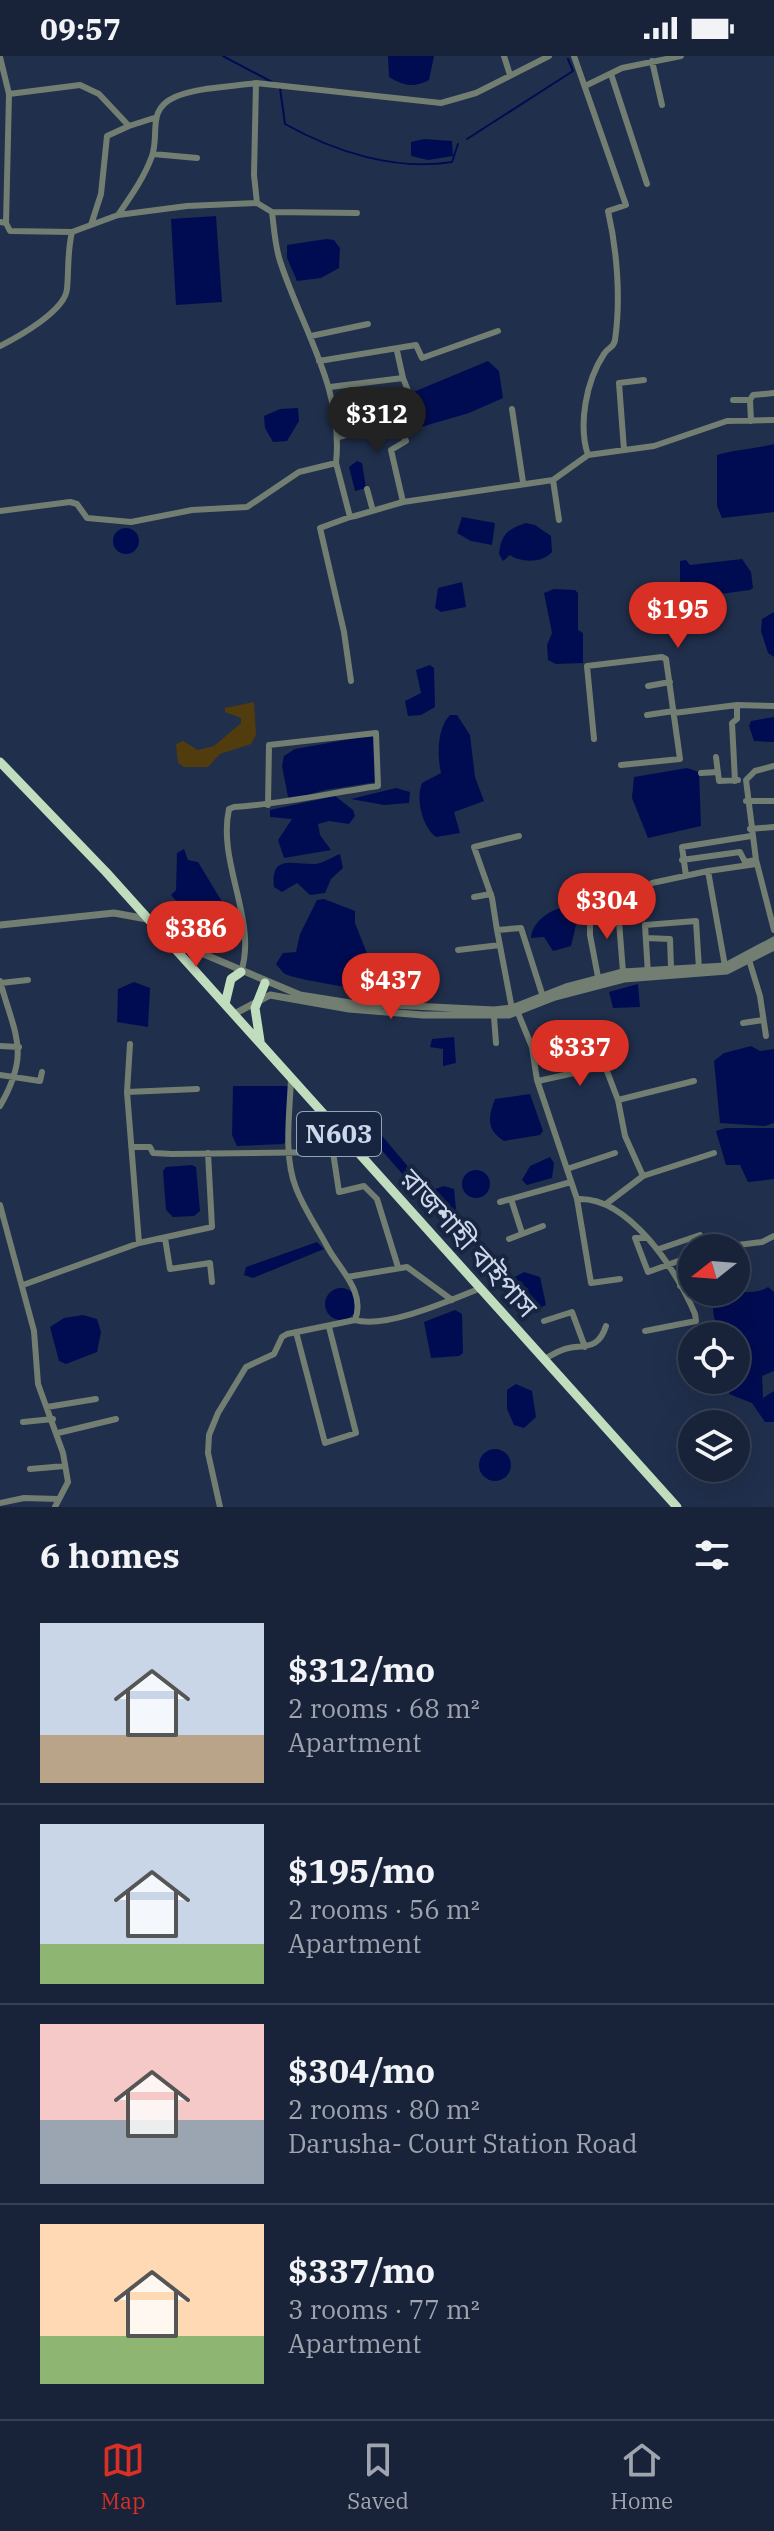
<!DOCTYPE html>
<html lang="en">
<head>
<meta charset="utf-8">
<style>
  body { margin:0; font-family:"IBM Plex Serif","Noto Sans Bengali",serif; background:#212b41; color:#f1f3f6; height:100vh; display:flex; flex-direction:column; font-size:30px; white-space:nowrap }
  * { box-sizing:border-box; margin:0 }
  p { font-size:26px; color:#9fa4ae }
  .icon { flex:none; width:44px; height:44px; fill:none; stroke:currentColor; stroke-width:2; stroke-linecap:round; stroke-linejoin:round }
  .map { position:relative; height:1451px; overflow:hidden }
  .drawer { display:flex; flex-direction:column; background:#182339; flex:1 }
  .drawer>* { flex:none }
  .needle { width:52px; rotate:253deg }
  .fabs { position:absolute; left:678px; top:1178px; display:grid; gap:16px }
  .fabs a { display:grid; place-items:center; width:72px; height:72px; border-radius:50%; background:#182339; box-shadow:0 8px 32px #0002,0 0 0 2px #364053; font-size:40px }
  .price { position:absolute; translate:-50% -68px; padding:0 18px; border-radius:28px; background:#d93025; color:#fff; font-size:26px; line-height:52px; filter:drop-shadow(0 2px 4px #0008) }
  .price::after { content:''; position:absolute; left:50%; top:48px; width:24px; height:18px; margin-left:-12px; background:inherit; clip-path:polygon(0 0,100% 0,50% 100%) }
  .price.selected { background:#222; color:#fff }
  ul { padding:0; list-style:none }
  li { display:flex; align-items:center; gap:24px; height:200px; padding:0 40px }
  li+li { border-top:2px solid #364053 }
  li span { display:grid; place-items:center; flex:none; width:224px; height:160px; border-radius:0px; color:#555 }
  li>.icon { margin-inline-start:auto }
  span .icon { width:96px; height:96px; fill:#fffc; stroke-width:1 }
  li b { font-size:34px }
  h2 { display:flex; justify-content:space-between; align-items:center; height:96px; padding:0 40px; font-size:34px }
  .status { display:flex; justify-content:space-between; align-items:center; height:56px; padding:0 40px; background:#182339; direction:ltr }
  .status svg { height:22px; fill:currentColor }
  .tab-bar { display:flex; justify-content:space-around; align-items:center; height:112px; border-top:2px solid #364053; background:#182339; font-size:22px; color:#9fa4ae }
  .tab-bar a { display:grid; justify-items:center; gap:4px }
  .tab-bar .selected { color:#d93025 }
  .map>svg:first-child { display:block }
</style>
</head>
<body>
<div class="status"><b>09:57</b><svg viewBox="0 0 49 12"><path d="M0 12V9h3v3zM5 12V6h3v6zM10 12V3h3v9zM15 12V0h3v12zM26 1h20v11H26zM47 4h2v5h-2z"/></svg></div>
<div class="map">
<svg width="774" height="1451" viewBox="0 0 774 1451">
  <rect width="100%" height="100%" fill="#202f4c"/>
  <path fill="#513c0e" d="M254,646L256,679L251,688L220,698L208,711H184L178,707L176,688L183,685L198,694L214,690L241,667V662L225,656V652Z"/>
  <path fill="#000c52" d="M388,0H434L429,24C414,32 404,30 389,21Z
    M424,83L452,85L453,100L428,104L411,100V86Z
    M216,160L222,246L176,249L171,163Z
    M326,183L334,184L340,192L339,212L321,222L297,225L287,202V189Z
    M488,305L499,315L503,342L469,357L421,371L411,337Z
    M298,352L299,365L287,385L273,386L265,372L264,360L280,353Z
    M774,388V456L722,462L717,450V399C737,393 755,393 774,388Z
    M357,405L362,407L366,432L355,435L349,411Z
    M462,461L495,467L492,489L471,485L457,477Z
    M526,467L535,469L551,480L552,496C543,507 521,507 510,499L503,505L499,498C501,478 508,473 526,467Z
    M113 485a13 13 0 1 1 26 0a13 13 0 1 1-26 0Z
    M742,503L751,516L753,532L750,534L689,542L680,530V505L686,504L690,509Z
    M462,526L466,551L441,556L435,552L438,532Z
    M554,533L575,534L578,537V574L583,577V607L556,608L548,604L547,589L552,577L544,537Z
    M774,556V601L768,597L761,575L762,563Z
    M430,609L434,612L435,651L421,659L408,660L405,645L421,637L416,614Z
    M450,659H457L470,679L475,721L484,745L454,756L460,777L436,781C423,771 415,745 422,727L441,717C437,700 437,672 450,659Z
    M774,661V686L754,685L749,670L751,665Z
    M373,679L376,685L377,726L325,734L290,744L288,741L282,710L284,700L295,693Z
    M687,712L699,716L701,770L648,782L632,742L634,721Z
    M396,732L410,736L409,747L384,749L351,743Z
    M335,740L353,754L355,760L349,768L329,765L318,768L320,779L331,794L284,802L278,784L292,763L270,761V754Z
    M184,793L188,804L198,806L221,844L237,885L233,888L197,858L185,854L171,839L176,834L177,797Z
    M340,798L343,812L331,823L325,837L310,839L297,827L282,836L274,831C270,797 295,809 315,808C324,807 332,801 340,798Z
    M324,843L355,855V867L368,900L395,908L390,931L385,936C370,935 297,924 285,918C283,917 278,910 276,908L283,897L296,896L300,878L317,844Z
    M565,851L574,853L578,861L571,890L553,895L544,881L531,882C532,865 551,853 565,851Z
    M134,926L150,932L148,971L117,966L118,933Z
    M638,928L640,951L613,952L609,936Z
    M454,981L456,1007L443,1010V993L430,991L432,983Z
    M751,990L760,995L774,993V1067L765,1070L720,1067L714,1005L724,997Z
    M233,1030H290L289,1084L283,1088L237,1090L232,1079Z
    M530,1038L543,1075L540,1079L504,1085C486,1074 488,1061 495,1043Z
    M356,1058L383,1081L416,1120L405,1121L358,1067Z
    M726,1072H774V1123L748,1126L740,1109H726L716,1075Z
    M550,1101L554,1107L552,1122L527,1129L522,1124L530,1110Z
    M192,1109L196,1111L200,1155L194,1160L173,1161L166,1154L163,1115L166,1111Z
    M462 1128a14 14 0 1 1 28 0a14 14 0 1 1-28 0Z
    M444,1130L454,1133L456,1153L447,1165L421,1138Z
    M317,1186L324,1193L253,1222L244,1219L246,1211Z
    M524,1216L540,1221L546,1249L529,1257L519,1253L512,1242L515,1221Z
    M768,1231L774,1236V1315L762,1320L763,1342L774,1335V1366H765L752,1347L729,1338L731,1324H736V1312L746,1296L740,1281C725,1272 713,1274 713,1251L724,1244L723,1240C737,1233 756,1240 768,1231Z
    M325 1248a16 16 0 1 1 32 0a16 16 0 1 1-32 0Z
    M455,1254L462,1258L463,1297L459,1300L431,1302L424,1266Z
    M83,1259L97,1263L101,1276L97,1296L66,1308L59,1305L50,1271L64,1262Z
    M516,1328L532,1335L536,1361L524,1372L514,1369L507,1353V1334Z
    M479 1409a16 16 0 1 1 32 0a16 16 0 1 1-32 0Z"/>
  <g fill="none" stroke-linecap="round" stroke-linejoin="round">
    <path stroke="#000c52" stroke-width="2" d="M223,0L272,26
      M280,32L285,68C335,96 395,115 452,106L458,88
      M467,83L573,15L568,3"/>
    <path stroke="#727e71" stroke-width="6" d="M504,0L510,19
      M574,0L626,149L608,155C617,194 621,243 615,284C614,292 608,291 604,298C586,325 578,369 588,399
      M0,1L9,38L80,29L99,38L129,70L154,62
      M652,5L662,49
      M611,18L647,128
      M585,30L622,12L681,0
      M153,98L197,102
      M272,156L357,157
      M118,159C131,140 144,122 152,100C160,77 146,54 175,41C198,31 231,31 256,27
      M0,166L6,167L10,175L72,176
      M6,167L9,38
      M91,169L101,138L107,80L129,70
      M311,280L368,268
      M0,290C18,281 65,255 67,233C69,213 67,197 72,176L118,159L187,150L257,147
      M319,305L416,289L422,302L498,275
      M330,331L403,322L397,295
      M733,344H750L751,365
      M750,344L753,339L774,337
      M512,353L523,426
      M338,361L389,344L411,342L403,322
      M338,381L398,366L406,385L391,394L403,446
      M624,394L619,327L644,324
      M336,407C344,333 302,273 280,205C275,190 274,172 272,156L257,147L254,119L256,27L441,47L476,37L549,0
      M553,424L559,464
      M367,433L373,455
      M0,455L70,446L77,448L87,462L131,466L192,454L247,451L299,416L336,407L350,461L355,460L403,446L553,424L588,399L654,390L727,365L774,364
      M350,461L320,472L344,576L351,625
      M648,630L670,626
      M674,657L737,649L774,650
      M647,659L674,655
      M594,683L587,610L662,601L666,603L680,703L621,709
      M716,701L719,725L738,724
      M774,710L755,715L746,724L756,804L774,874
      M701,717L718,716
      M735,725L732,667L737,663V649
      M746,745H774
      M750,773L774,771
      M519,780L474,791L492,842L497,874L521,872L544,944
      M682,804L740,796L745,806L756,804
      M686,820L682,791L751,780
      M652,827L708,815
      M474,841L491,838
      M618,853L623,916
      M497,874L512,953
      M646,882L670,883L671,911
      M458,894L500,889
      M750,907L760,940L766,980
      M725,910L708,815L756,808
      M241,916C258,865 217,807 229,753L234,751C283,748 330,737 378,730L376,677L269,689L268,749
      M648,918L645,869L696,865L699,913
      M598,921L590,879V849L614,845
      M0,925C15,980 31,996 0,1050
      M1,927L28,924
      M518,957L532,991L537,1024L577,1143L591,1227L620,1223
      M494,961L496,987
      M743,967L763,964
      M130,988L127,1036L197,1033
      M0,990L19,991
      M0,1019L40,1025L42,1016
      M291,1022C290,1056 283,1099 296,1132C304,1153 318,1173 328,1192C340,1214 366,1236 355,1264C386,1273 451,1244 481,1232
      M538,1025L605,1010L618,1044
      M694,1025L618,1044L625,1080L643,1120L714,1097
      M127,1036L139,1187
      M133,1091H150L153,1097L172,1098L333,1096L339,1136L364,1130L377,1143L398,1211
      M567,1113L615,1097
      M511,1143L522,1177
      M577,1143C629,1140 677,1215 695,1258L696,1265L645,1275
      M500,1146L571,1126
      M606,1148L643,1120
      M0,1149L34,1275L38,1328L63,1397L68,1426L55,1451
      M165,1182L170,1213L210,1207L212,1226
      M645,1182H635L648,1216L692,1200
      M509,1183L543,1170
      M713,1192L762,1186L774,1180
      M659,1193L700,1179
      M347,1221L407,1211L452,1244
      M23,1229L139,1187L212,1171L208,1097
      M680,1230L692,1226
      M544,1265L572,1256L585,1291
      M296,1276L325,1387L356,1377L329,1271
      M544,1303C552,1299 561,1293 569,1292C588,1289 599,1292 606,1270
      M47,1351L96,1343
      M23,1366L53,1363
      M58,1377L116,1363
      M30,1413L65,1410
      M0,1447L24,1442L58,1443
      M220,1451L208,1397L209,1379L218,1357L246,1311L274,1298L282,1281L287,1278L355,1264"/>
    <path stroke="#727e71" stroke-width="7" d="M0,869L114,857L147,863
      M166,882L300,939L350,947L494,954L512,952L566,931L623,916L725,910L774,884
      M234,958L270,939L349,953L423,959H509L555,941L624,923L727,915L774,891"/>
    <path stroke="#c0ddbe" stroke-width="9" d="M0,706L106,816L677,1451
      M225,948L231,923L241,916
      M260,985L255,952L265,927"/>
  </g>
  <g text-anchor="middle" stroke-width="8" stroke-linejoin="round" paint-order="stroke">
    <rect fill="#172541" stroke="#96a2b7" stroke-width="2" x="297" y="1056" width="84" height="44" rx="6"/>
    <g font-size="26" font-weight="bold" fill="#cdd7ea">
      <text x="339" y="1087">N603</text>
    </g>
    <g font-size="28" fill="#cdd7ea" stroke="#172541">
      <text transform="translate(469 1187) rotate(48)" y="10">রাজশাহী বাইপাস</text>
    </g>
  </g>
</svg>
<div class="fabs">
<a><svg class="needle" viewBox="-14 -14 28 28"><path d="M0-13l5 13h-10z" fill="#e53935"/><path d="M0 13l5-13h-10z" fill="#9fa4ae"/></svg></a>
<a><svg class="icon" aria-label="locate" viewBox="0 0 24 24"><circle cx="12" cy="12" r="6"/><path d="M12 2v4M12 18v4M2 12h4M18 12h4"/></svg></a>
<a><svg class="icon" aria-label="layers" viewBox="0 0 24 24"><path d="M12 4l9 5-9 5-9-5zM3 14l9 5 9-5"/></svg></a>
</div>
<b class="price selected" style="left:377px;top:399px">$312</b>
<b class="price" style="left:678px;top:594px">$195</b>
<b class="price" style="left:607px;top:885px">$304</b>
<b class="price" style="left:196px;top:913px">$386</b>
<b class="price" style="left:391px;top:965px">$437</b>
<b class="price" style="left:580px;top:1032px">$337</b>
</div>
<section class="drawer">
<h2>6 homes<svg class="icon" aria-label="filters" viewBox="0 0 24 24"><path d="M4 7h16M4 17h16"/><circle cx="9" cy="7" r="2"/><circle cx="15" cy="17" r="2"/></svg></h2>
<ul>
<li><span style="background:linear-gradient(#c9d6e8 70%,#b9a48a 0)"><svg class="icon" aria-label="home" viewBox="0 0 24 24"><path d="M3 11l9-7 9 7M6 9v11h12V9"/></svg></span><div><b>$312/mo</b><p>2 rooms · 68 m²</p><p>Apartment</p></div></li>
<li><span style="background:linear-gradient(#c9d6e8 75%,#8fb573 0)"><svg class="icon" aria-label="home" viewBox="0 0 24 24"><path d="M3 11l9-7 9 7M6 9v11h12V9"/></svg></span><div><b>$195/mo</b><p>2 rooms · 56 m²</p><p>Apartment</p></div></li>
<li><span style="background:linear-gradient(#f6c9c9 60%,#9aa5b1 0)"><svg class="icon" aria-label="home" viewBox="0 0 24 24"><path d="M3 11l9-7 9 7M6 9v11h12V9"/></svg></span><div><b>$304/mo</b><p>2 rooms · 80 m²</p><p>Darusha- Court Station Road</p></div></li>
<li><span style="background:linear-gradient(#ffd9b3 70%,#8fb573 0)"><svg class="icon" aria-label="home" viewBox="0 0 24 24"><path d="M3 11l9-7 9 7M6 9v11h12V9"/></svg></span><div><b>$337/mo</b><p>3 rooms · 77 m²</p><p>Apartment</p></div></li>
</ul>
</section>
<nav class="tab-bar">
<a class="selected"><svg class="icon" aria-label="map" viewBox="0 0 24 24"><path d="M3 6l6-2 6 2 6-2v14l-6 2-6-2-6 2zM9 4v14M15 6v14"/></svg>Map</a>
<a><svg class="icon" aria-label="saved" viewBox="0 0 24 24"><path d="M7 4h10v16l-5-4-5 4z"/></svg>Saved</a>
<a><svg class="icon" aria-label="home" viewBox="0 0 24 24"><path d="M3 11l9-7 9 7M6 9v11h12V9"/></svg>Home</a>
</nav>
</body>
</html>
